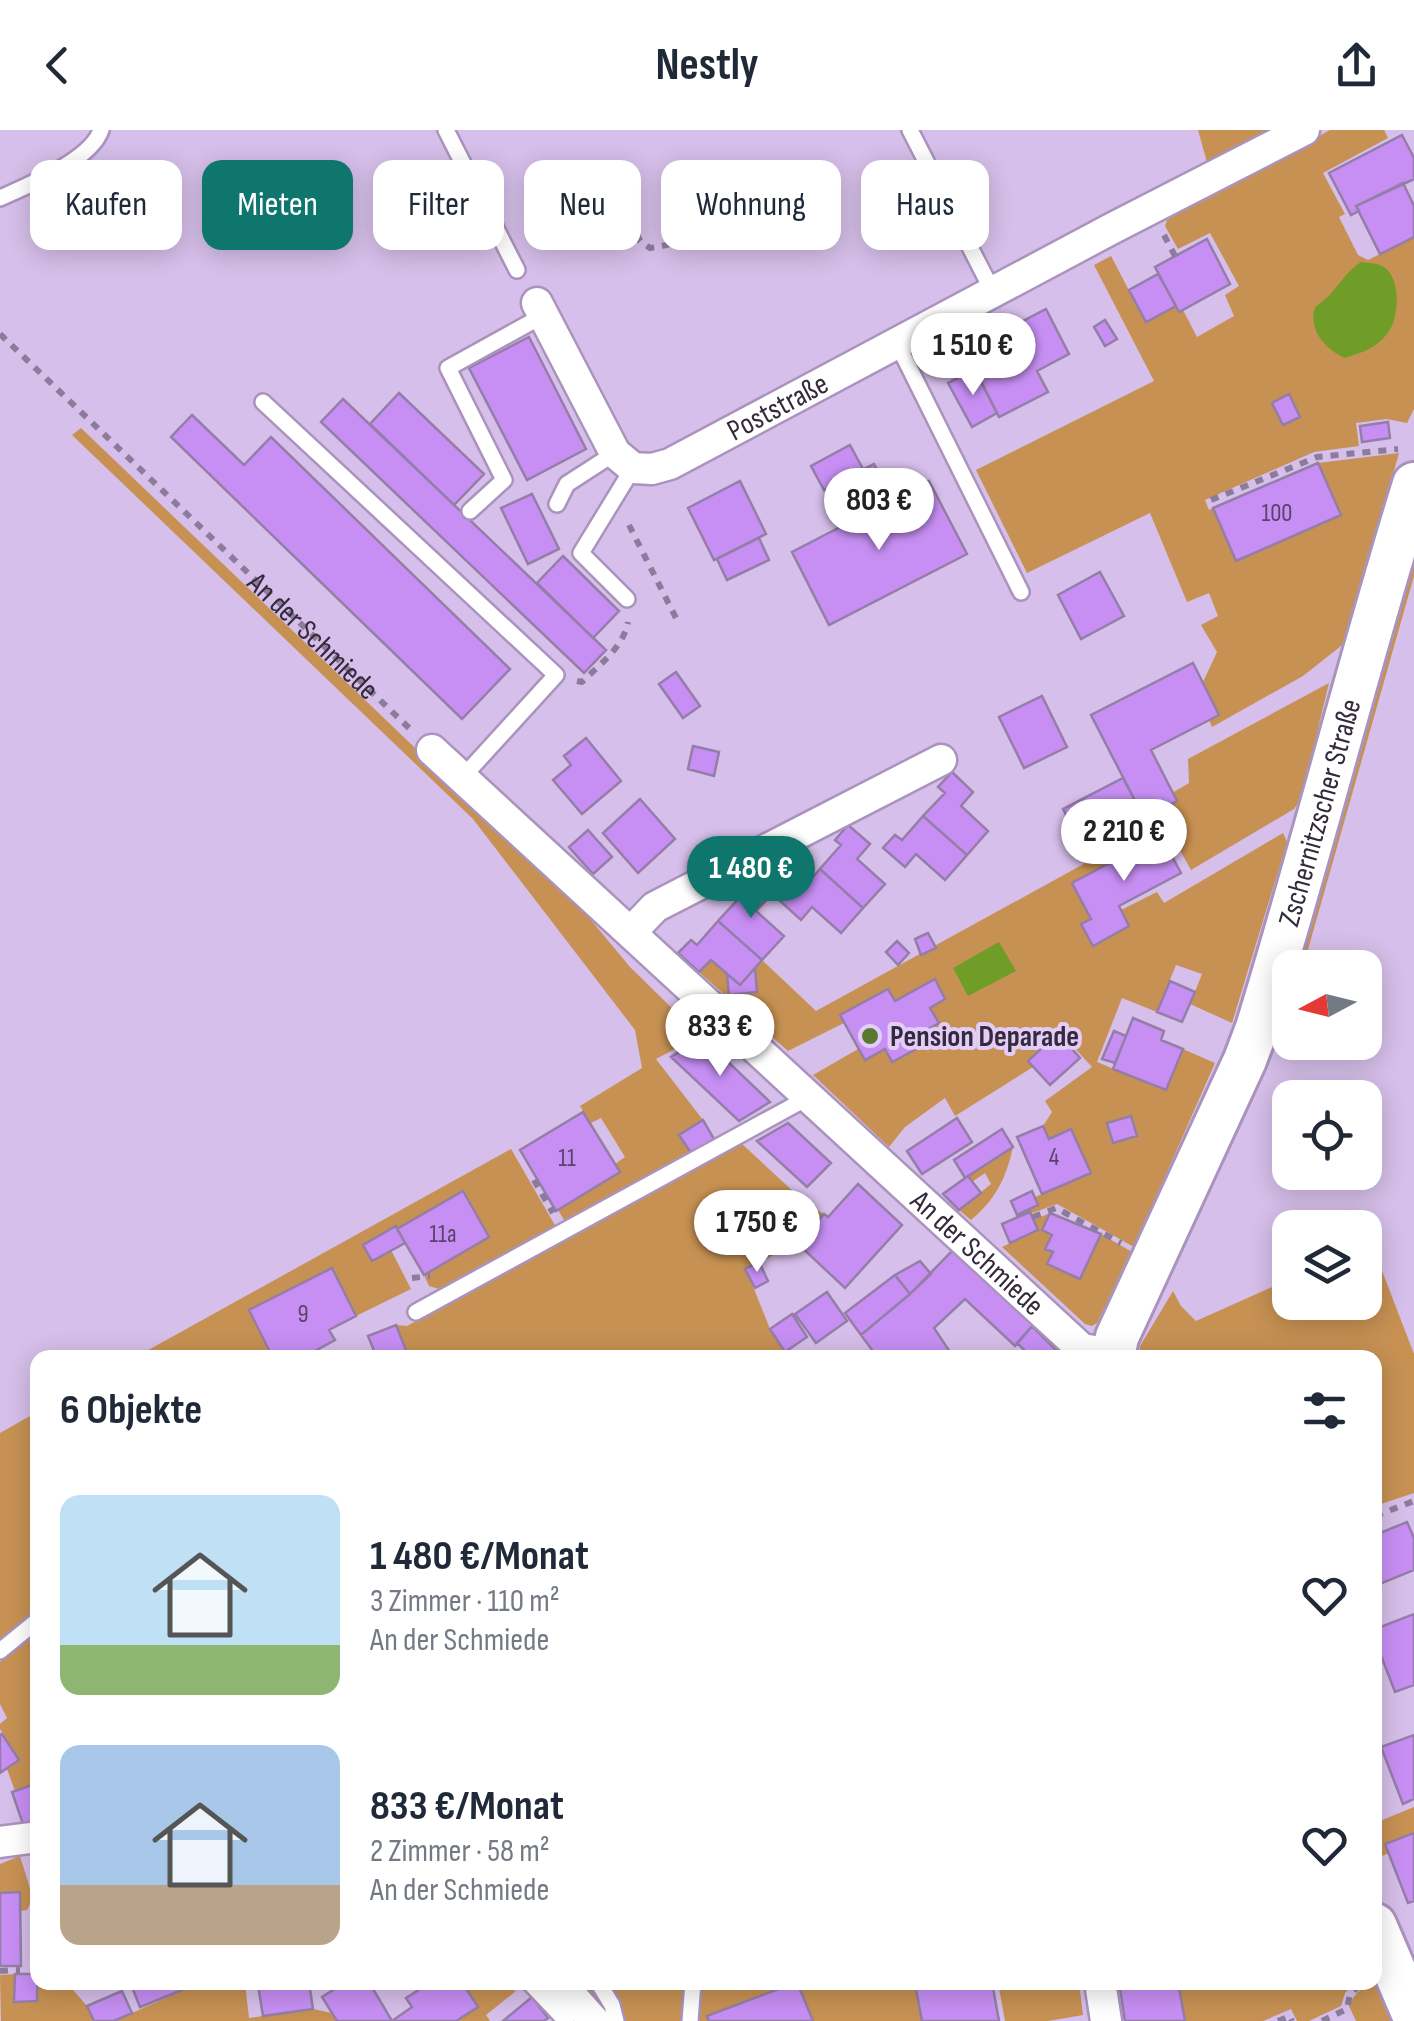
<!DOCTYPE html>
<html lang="de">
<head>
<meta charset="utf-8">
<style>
  body { margin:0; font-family:"Sofia Sans Condensed",sans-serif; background:#f2f2f3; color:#1f2937; height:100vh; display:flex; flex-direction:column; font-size:38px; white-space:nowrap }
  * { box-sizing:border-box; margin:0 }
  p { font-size:32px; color:#747a83 }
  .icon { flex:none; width:55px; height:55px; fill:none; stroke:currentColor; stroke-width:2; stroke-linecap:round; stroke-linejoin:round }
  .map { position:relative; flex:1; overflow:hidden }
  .drawer { position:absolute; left:30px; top:1220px; width:1352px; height:640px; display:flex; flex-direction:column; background:#fff; border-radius:20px; box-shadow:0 5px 25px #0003 }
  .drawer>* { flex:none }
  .top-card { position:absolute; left:30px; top:30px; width:1355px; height:90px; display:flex; gap:20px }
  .needle { width:65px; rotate:263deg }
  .tools { position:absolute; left:1272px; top:820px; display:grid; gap:20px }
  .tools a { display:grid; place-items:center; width:110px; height:110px; border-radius:20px; background:#fff; box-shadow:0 5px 25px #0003; font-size:50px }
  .price { position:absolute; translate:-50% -85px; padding:0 22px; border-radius:35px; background:#fff; color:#222; font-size:32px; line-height:65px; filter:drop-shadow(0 2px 5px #0008) }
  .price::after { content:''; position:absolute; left:50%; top:60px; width:30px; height:22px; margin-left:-15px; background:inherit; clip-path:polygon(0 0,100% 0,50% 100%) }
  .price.on { background:#0f766e; color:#fff }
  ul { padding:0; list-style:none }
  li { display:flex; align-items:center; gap:30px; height:250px; padding:0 30px }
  li span { display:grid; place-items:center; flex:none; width:280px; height:200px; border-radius:20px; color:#555 }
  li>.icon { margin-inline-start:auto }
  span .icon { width:120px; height:120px; fill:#fffc; stroke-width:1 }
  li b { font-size:42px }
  h2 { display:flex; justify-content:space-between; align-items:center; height:120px; padding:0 30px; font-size:42px }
  .tag { padding:0 35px; border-radius:20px; background:#fff; box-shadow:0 5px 25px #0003; font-size:35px; line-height:90px }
  .tag.on { background:#0f766e; color:#fff }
  header { display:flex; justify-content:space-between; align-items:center; height:130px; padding:0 30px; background:#fff; font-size:45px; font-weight:700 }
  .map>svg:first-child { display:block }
</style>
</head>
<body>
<header><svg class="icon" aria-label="back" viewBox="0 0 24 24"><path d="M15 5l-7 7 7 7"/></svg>Nestly<svg class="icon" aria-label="share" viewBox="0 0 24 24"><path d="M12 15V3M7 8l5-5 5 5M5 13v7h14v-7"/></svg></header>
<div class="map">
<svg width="1414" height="1891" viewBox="0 0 1414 1891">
  <rect width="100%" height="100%" fill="#d6bfea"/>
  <path fill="#c79153" d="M1198,0H1285L1208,36Z
    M1330,0H1384L1388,8L1323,43L1345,84L1339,87L1358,125L1368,130L1414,107V279L1407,293L1387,289L1356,293L1359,316L1314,322L1205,370L1209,380L1213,378L1237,431L1340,386L1318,333L1399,323L1346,512L1303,546L1212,597L1209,590L1219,584L1203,552L1217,522L1201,495L1218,486L1209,463L1187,472L1150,383L1027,443L976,340L1154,251L1094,135L1111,126L1145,191L1176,176L1179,182L1183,180L1197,207L1234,186L1225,165L1239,156L1210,103L1178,119L1165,96L1167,90Z
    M81,298L576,772L630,837L681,887L709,892L701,905L656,929L703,990L679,1005L691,1023L566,1093L558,1080L619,1042L615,1034L625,1027L601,988L591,993L580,976L642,938L635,900L473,689L72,305Z
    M1414,424V446L1303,837L1294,838Z
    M1329,553L1301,669L1294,679L1191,740L1158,681L1176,672L1172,663L1189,653L1188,629Z
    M1283,703L1287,712L1232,893L1190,874L1202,844L1176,835L1157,882L1122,868L1097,932L1165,960L1183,919L1215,933L1134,1117L1057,1074L1002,1094L1038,1075L1035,1067L1091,1043L1071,999L1049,1009L1043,996L1052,982L1045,971L1092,937L1060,902L1028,930L1033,937L955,986L945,968L905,997L889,1017L813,945L858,919L844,893L788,921L699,842L711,830L727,844L729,865L756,863L755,838L762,830L816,881L1100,725L1105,735L1072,753L1091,789L1081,794L1093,815L1129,796L1121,780L1157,762L1164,773Z
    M741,1013L809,1076L824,1084L797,1113L746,1139L770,1199L785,1222H795L797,1227H409L396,1195L407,1196Z
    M1013,1017C1006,1049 995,1070 971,1090L959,1080L991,1054L985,1043L972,1052L968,1046Z
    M511,1019L556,1097L439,1159L429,1156L424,1145L489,1107L462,1061L397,1099L391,1120L411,1159L356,1186L331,1138L249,1180L273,1227L134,1228Z
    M1050,1083L1042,1100L1052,1105L1045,1118L1053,1122L1048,1135L1080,1149L1101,1104L1132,1122L1097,1193L1092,1196L1085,1194L1002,1117L1038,1100L1034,1090Z
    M1371,1112L1414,1224V1363L1375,1376V1228L1140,1227V1216L1173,1161L1181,1176L1196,1191L1290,1149V1172H1365V1115Z
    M37,1282V1338L34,1340L38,1346L37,1481L0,1511V1303Z
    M37,1503V1653L15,1661L7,1639L19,1629L0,1599V1594L7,1588L0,1574V1532Z
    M1414,1677V1703L1386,1714L1389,1723L1375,1729V1693Z
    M20,1726L33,1768L27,1780L20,1781V1763H0V1734Z
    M15,1844V1872L37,1871V1851L67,1853L87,1876L94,1891H1L0,1845Z
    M184,1852L245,1853L249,1888L313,1879L332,1883L337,1891H114L186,1859Z
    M479,1853H493L516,1861L486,1885L490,1891H457L478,1877L464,1856Z
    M572,1853H684L681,1891H606Z
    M703,1853H794L708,1886L709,1891H699L698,1866Z
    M797,1853H915L922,1891H813Z
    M998,1853H1079L1083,1885L1048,1891H1005Z
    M1178,1853H1355L1345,1863L1341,1876L1309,1891H1297L1291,1879L1263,1891H1185Z
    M1371,1853H1375L1392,1891H1356L1349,1876C1354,1864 1360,1859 1371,1853Z"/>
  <path fill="#709d27" d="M1361,132C1368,133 1379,133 1384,137C1402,149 1399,190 1387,204C1376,218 1361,223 1345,228C1325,219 1308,200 1315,177C1337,163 1341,145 1361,132Z
    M999,812L1016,841L968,866L953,838Z"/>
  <path fill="#c78ff4" stroke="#947ea7" stroke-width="2.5" d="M1402,5L1414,28V49L1356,76L1359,81L1351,85L1329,43Z
    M1403,53L1414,76V107L1380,124L1356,76Z
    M1207,109L1230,154L1179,182L1155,137Z
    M1158,144L1176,176L1146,192L1129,160Z
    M1046,179L1069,224L1037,241L1048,262L999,287L965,221Z
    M1105,190L1117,209L1105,216L1094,197Z
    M529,207L586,319L527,350L469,238Z
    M975,239L997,283L972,297L948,253Z
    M399,263L484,344L454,375L370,294Z
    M1289,264L1300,287L1283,295L1272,273Z
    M343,269L606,520L584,543L321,292Z
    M192,285L244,335L271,307L510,539L462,589L171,307Z
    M1388,292L1390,308L1362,312L1360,296Z
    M850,315L863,339L824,360L811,336Z
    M1318,333L1341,385L1236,431L1213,378Z
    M874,334L892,370L854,390L835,354Z
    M740,351L766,404L714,430L688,378Z
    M929,351L967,424L829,495L792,422Z
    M532,364L559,419L528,434L501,378Z
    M759,408L769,430L727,450L717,429Z
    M563,426L619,481L593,508L537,453Z
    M1100,442L1124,486L1081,509L1058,465Z
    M1193,533L1219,585L1151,620L1177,671L1144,688L1091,585Z
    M676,542L700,576L683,588L659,554Z
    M1042,566L1067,617L1024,638L999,587Z
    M586,608L621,651L582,684L553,650L571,635L564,626Z
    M693,616L719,622L714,646L688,639Z
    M952,642L973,662L961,676L988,701L967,725L923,686L945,663L938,657Z
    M1123,648L1144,688L1084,718L1063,679Z
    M640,669L675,709L638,743L603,703Z
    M923,686L967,725L945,750L916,724L905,737L883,718L895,705L902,710Z
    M848,695L870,714L857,729L885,754L863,778L820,739L841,715L835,710Z
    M1155,695L1181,743L1119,776L1129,796L1093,816L1081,794L1091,789L1072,753L1134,720L1128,710Z
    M588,700L612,727L593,744L569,717Z
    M820,739L863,778L841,803L812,777L801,790L780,771L792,757L799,763Z
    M746,747L769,767L756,781L784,806L762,830L718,791L740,767L734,762Z
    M718,791L762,830L740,855L711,830L699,842L678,823L691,810L697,815Z
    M928,803L936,818L921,825L915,809Z
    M897,811L909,823L898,835L886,822Z
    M755,838L757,862L729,865L727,844L740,855Z
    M935,849L945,869L930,878L939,893L916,906L922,916L892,932L885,919L865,930L840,885L888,859L895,871Z
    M1170,851L1195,862L1182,892L1157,882Z
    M1133,888L1164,901L1161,910L1183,919L1166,960L1113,939Z
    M1114,901L1126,906L1115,933L1102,929Z
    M1058,903L1080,928L1050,955L1028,931Z
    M702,907L770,972L739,991L671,927Z
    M583,982L620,1042L556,1081L520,1020Z
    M1131,986L1137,1006L1113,1013L1107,993Z
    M957,988L972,1012L922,1044L907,1021Z
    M703,990L714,1009L691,1023L679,1005Z
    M788,993L831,1033L807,1057L757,1011Z
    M1043,996L1049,1009L1071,999L1091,1043L1042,1064L1017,1007Z
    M1002,999L1013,1017L965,1048L954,1030Z
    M968,1046L981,1063L959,1080L943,1064Z
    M858,1054L902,1095L845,1158L797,1113L824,1084L828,1087Z
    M463,1061L489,1107L424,1145L397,1099Z
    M1032,1061L1038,1075L1017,1085L1011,1071Z
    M1030,1082L1038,1100L1010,1113L1002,1094Z
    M1050,1083L1101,1104L1080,1149L1047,1134L1053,1122L1045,1119L1052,1105L1042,1100Z
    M396,1096L405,1113L372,1131L363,1115Z
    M954,1119L1034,1194L1015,1216L965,1169L934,1198L954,1228H878L861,1205L910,1164Z
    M920,1131L931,1144L910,1164L895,1145Z
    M759,1132L768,1151L755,1158L745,1139Z
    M332,1138L356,1186L329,1200L335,1210L302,1228H273L249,1180Z
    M895,1145L910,1164L861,1205L845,1183Z
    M827,1162L847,1191L816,1213L795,1184Z
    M792,1184L807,1207L785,1222L770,1199Z
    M396,1195L409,1228H377L368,1206Z
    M1032,1196L1056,1220L1029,1225L1017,1213Z
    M1407,1392L1414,1408V1440L1375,1456V1405Z
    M1414,1484V1555L1395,1562L1375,1510V1499Z
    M2,1604L19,1630L0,1643V1605Z
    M1414,1605V1669L1403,1674L1381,1617Z
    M38,1653V1689L23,1694L12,1662Z
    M1414,1703V1771L1408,1773L1385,1714Z
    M20,1762L21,1836H0V1763Z
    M34,1815H38L37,1871L14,1872L15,1844H34Z
    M130,1852H184L187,1858L140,1877Z
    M277,1852H309L313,1879L263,1886L258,1855Z
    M346,1852H369L392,1891H337L322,1867Z
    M431,1852H437L441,1859L450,1852H462L478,1877L456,1891H392L412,1877L406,1868Z
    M797,1852L813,1891H709L707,1886Z
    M992,1852L999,1891H922L916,1859L950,1852Z
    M1119,1852H1178L1185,1891H1125Z
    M122,1861L132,1883L114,1891H94L87,1876Z
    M532,1867L548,1888L544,1891H503Z"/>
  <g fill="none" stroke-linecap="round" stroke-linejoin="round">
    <g stroke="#aa93bd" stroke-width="20">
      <path id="lane" d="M446,0L517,140
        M910,0L993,162
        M0,68C29,55 91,30 101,0
        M897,213L1021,462
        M263,272L556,545L462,648
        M557,374L567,354L615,323
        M470,381L504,350L448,238L544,185
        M627,469L581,423L633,338
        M416,1182L809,967
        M0,1521L38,1490
        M529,1852L566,1891
        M598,1852L612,1875L616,1891
        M690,1891L693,1852"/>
    </g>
    <g stroke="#aa93bd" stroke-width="35">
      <g id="street">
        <path id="s2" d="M537,173L615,323L633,338L652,339L670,334L1113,98L1304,0"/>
        <path id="s3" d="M432,620L1082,1219L1113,1224"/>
        <path d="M631,802L655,777L941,630"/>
        <path d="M0,1712L38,1707"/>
        <path d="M559,1852L594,1891"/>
        <path d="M1100,1852L1106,1891"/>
      </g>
    </g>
    <g stroke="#aa93bd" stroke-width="48">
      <g id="secondary">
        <path id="s4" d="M1113,1228L1117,1207L1245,930L1257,898C1313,717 1358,534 1414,354"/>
        <path d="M1375,1795L1414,1886"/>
      </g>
    </g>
    <g stroke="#8c7c9b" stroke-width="6" stroke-dasharray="8 8" stroke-linecap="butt">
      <path d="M631,89L640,111L650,118C693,113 715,90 740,57"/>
      <path d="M1164,105L1175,126"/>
      <path id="s1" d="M0,204L409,598"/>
      <path d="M1211,370L1317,327L1398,319"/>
      <path d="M629,395L679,494"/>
      <path d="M577,551L582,552C600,534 623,518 628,492"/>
      <path d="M534,1050L553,1083"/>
      <path d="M1033,1087L1056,1078L1121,1113"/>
      <path d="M412,1148L430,1146"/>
      <path d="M1375,1386L1414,1371"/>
      <path d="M0,1841L20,1840"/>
      <path d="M1278,1891L1290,1886L1292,1891"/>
      <path d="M1322,1891L1347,1879L1350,1864L1361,1854"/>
    </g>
    <use href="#lane" stroke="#fff" stroke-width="15"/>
    <use href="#street" stroke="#fff" stroke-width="30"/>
    <use href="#secondary" stroke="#fff" stroke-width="42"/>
  </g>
  <circle fill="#5a782f" stroke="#e3ccf8" stroke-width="4" cx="870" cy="906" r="10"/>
  <g text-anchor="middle" stroke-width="8" stroke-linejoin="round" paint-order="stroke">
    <g font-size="25" fill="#584369">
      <text x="1277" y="391">100</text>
      <text x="1054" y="1035">4</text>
      <text x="567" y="1036">11</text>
      <text x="443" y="1112">11a</text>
      <text x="303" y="1192">9</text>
    </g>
    <g font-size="30" fill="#332a3b" stroke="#e3ccf8">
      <text dy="10" stroke="none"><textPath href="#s2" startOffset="352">Poststraße</textPath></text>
      <text dy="10" stroke="none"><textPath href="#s1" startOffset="435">An der Schmiede</textPath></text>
      <text dy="10" stroke="none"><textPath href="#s4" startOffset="585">Zschernitzscher Straße</textPath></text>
      <text dy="10" stroke="none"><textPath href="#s3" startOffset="742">An der Schmiede</textPath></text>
    </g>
    <g font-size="30" font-weight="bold" fill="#332a3b" stroke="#e3ccf8" text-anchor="start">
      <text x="890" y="916">Pension Deparade</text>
    </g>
  </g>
</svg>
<div class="tools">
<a><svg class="needle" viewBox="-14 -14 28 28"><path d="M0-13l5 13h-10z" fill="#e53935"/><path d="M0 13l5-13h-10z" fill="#747a83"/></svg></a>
<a><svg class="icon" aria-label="locate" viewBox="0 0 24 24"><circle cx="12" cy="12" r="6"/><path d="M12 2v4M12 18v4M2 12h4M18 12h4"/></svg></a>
<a><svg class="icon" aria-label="layers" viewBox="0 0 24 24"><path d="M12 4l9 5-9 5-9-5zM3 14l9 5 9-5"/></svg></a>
</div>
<b class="price" style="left:973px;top:268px">1 510 €</b>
<b class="price" style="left:879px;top:423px">803 €</b>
<b class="price" style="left:1124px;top:754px">2 210 €</b>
<b class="price on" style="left:751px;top:791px">1 480 €</b>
<b class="price" style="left:720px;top:949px">833 €</b>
<b class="price" style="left:757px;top:1145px">1 750 €</b>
<div class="top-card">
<a class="tag">Kaufen</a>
<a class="tag on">Mieten</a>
<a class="tag">Filter</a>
<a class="tag">Neu</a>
<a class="tag">Wohnung</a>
<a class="tag">Haus</a>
</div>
<section class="drawer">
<h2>6 Objekte<svg class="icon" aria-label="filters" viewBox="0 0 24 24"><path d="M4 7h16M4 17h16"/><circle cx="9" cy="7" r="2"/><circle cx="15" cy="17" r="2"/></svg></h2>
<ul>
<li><span style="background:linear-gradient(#bfe0f5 75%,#8fb573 0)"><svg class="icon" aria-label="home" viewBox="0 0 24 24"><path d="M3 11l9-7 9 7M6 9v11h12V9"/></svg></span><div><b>1 480 €/Monat</b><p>3 Zimmer · 110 m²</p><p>An der Schmiede</p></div><svg class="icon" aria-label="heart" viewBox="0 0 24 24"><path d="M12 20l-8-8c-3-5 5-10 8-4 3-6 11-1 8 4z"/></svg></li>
<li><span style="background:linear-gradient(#a9c7e8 70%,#b9a48a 0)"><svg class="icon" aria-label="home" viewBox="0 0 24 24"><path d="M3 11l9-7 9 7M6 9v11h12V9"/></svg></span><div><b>833 €/Monat</b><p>2 Zimmer · 58 m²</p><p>An der Schmiede</p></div><svg class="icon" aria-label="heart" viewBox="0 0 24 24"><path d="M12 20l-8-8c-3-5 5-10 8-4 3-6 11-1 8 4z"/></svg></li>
</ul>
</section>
</div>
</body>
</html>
